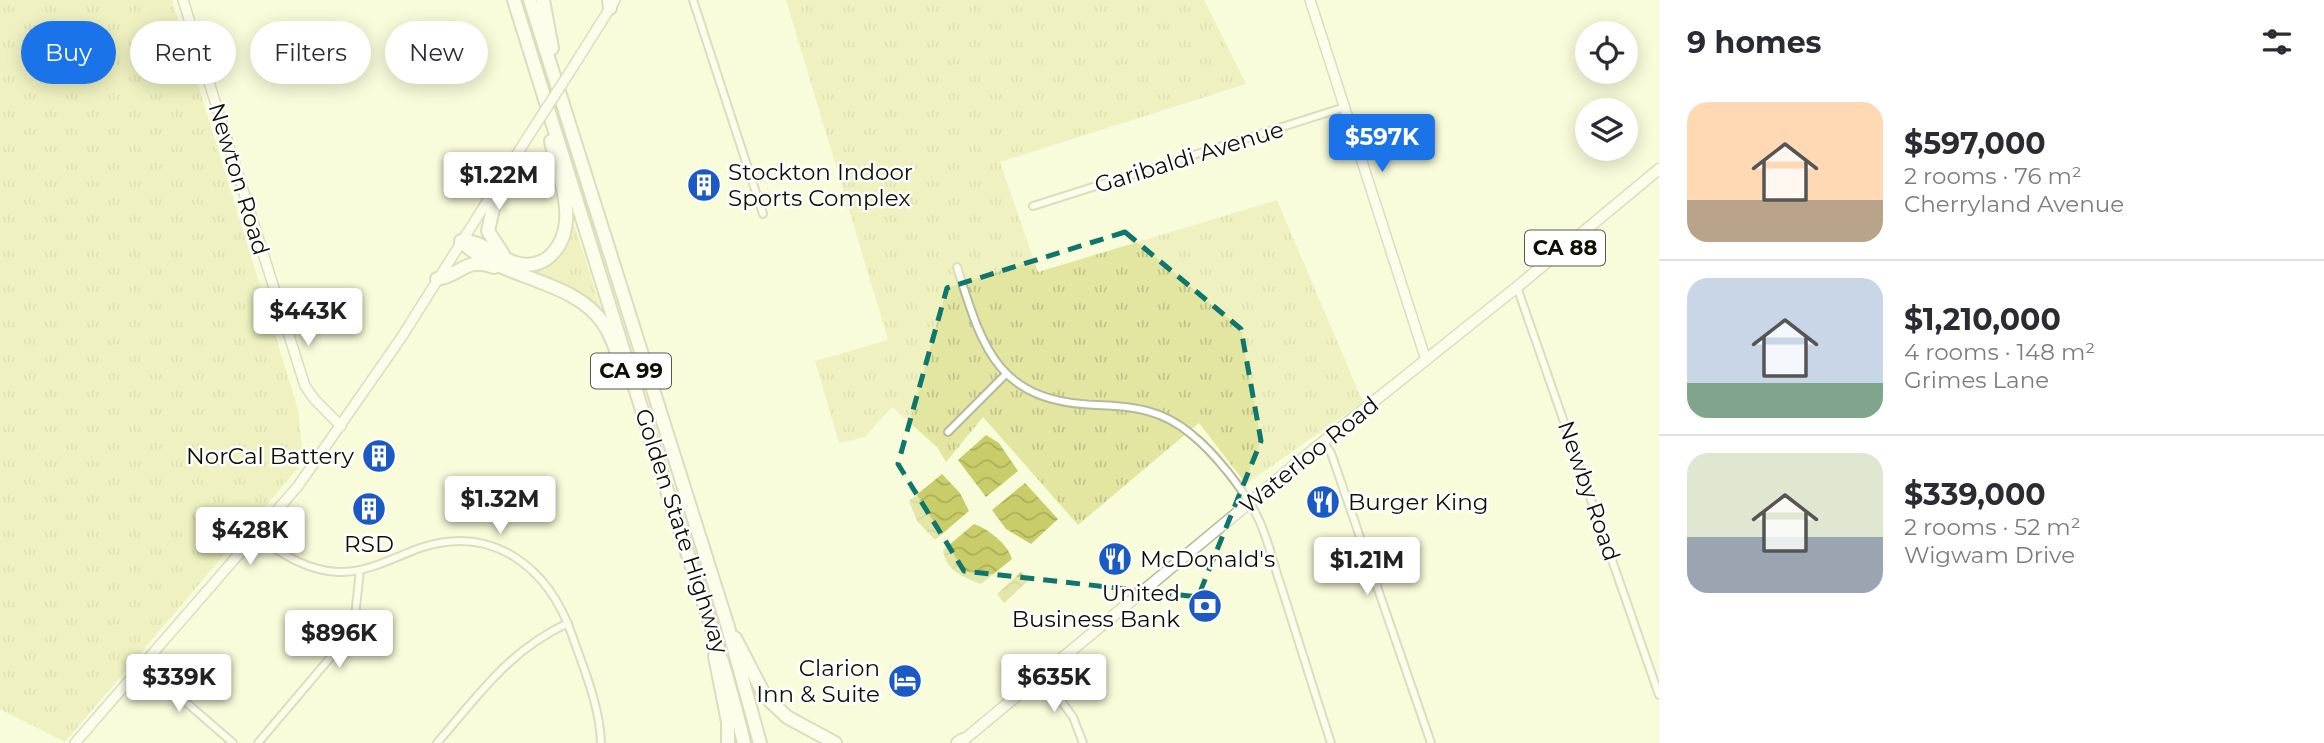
<!DOCTYPE html>
<html lang="en">
<head>
<meta charset="utf-8">
<style>
  body { margin:0; font-family:Montserrat,sans-serif; background:#f2f2f3; color:#2b2b33; height:100vh; display:flex; flex-direction:column; font-size:26px; white-space:nowrap }
  * { box-sizing:border-box; margin:0 }
  p { font-size:23px; color:#7c7c81 }
  .icon { flex:none; width:38px; height:38px; fill:none; stroke:currentColor; stroke-width:2; stroke-linecap:round; stroke-linejoin:round }
  .map { position:relative; flex:1; overflow:hidden }
  .sheet { display:flex; flex-direction:column; background:#fff; width:665px }
  .sheet>* { flex:none }
  .guide { position:absolute; left:21px; top:21px; width:665px; height:63px; display:flex; gap:14px }
  .buttons { position:absolute; left:1575px; top:21px; display:grid; gap:14px }
  .buttons a { display:grid; place-items:center; width:63px; height:63px; border-radius:50%; background:#fff; box-shadow:0 4px 18px #0003; font-size:35px }
  .price { position:absolute; translate:-50% -60px; padding:0 16px; border-radius:7px; background:#fff; color:#222; font-size:23px; line-height:46px; filter:drop-shadow(0 2px 4px #0008) }
  .price::after { content:''; position:absolute; left:50%; top:42px; width:21px; height:16px; margin-left:-10px; background:inherit; clip-path:polygon(0 0,100% 0,50% 100%) }
  .price.selected { background:#1a73e8; color:#fff }
  ul { padding:0; list-style:none }
  li { display:flex; align-items:center; gap:21px; height:175px; padding:0 28px }
  li+li { border-top:2px solid #e1e1e2 }
  li span { display:grid; place-items:center; flex:none; width:196px; height:140px; border-radius:21px; color:#555 }
  li>.icon { margin-inline-start:auto }
  span .icon { width:84px; height:84px; fill:#fffc; stroke-width:1 }
  li b { font-size:30px }
  h2 { display:flex; justify-content:space-between; align-items:center; height:84px; padding:0 28px; font-size:30px }
  .chip { padding:0 24px; border-radius:32px; background:#fff; box-shadow:0 4px 18px #0003; font-size:24px; line-height:63px }
  .chip.selected { background:#1a73e8; color:#fff }
  main { display:flex; flex:1; min-height:0 }
  .map>svg:first-child { display:block }
</style>
</head>
<body>
<main>
<div class="map">
<svg width="1659" height="743" viewBox="0 0 1659 743">
  <defs>
    <pattern id="grass-tufts" width="24" height="20" patternUnits="userSpaceOnUse" patternTransform="scale(1.75)"><rect width="24" height="20" fill="#e2e6a0"/><path d="M3 7l-1-3M5 7V3M7 7l1-3M15 17l-1-3M17 17v-4M19 17l1-3" fill="none" stroke="#c1c488"/></pattern>
    <pattern id="water-waves" width="16" height="10" patternUnits="userSpaceOnUse" patternTransform="scale(1.75)"><rect width="16" height="10" fill="#c9cd69"/><path d="M0 5q4-4 8 0t8 0" fill="none" stroke="#abaf5a"/></pattern>
  </defs>
  <rect width="100%" height="100%" fill="#f9fcda"/>
  <path fill="url(#grass-tufts)" d="M0,0H172L298,409L303,457L297,469L65,742L0,709Z
    M786,0H1204L1246,84L1000,162L1038,272L1277,200L1363,402L1246,484L1199,423L1078,525L983,417L946,462L937,447L892,407L865,437L839,443L815,361L888,340Z
    M572,227H575L601,308L532,274V271C557,268 570,251 572,227Z"/>
  <path fill="url(#water-waves)" d="M986,435L999,443L1018,471L986,497L958,460Z
    M942,474L960,493L969,511L935,540L917,521L909,501Z
    M1025,483L1058,519L1031,544L1006,529L992,510Z
    M974,524C987,528 1009,545 1012,559L981,584C963,577 946,571 943,550Z
    M1021,572L1028,581L1004,603L997,594Z"/>
  <g fill="none" stroke-linecap="round" stroke-linejoin="round">
    <g stroke="#b7b999" stroke-width="10">
      <path id="street" d="M693,0L763,214
        M1033,206L1345,107
        M957,267C983,350 998,402 1097,405C1133,406 1163,410 1191,434C1214,452 1244,490 1257,516C1268,537 1273,564 1281,586C1298,639 1314,691 1331,743
        M1517,287L1659,695
        M948,432L1006,374
        M1323,442L1331,453L1431,743
        M257,537C283,554 307,571 339,572C370,572 392,558 420,548C494,523 549,569 572,635C584,669 600,707 601,743
        M143,665L233,743
        M1042,675L1073,717L1083,743
        M258,743L346,639L355,616L360,570
        M437,743C479,695 508,651 568,623"/>
    </g>
    <g stroke="#b7b999" stroke-width="12">
      <path id="secondary" d="M183,0L305,386L315,400L341,426
        M1310,0L1426,360
        M573,67L615,0
        M75,743L298,486L401,338L524,143"/>
    </g>
    <g stroke="#b7b999" stroke-width="13">
      <path id="primary" d="M960,743L1308,454L1517,287L1659,169"/>
    </g>
    <g stroke="#b7b999" stroke-width="16">
      <path id="highway" d="M514,0C562,151 609,303 656,455C685,551 721,645 744,743
        M530,0L728,627L760,743
        M543,0L552,48
        M609,0L610,8
        M490,198L494,204L488,231L503,254
        M461,241C482,240 496,257 516,263C528,267 542,264 551,255C581,226 559,177 551,141
        M461,241C498,279 574,279 603,323C614,339 619,360 625,378
        M437,279C461,276 465,256 494,267
        M735,638L765,696L787,717L835,743
        M715,656L728,722V743
        M958,743L963,740"/>
    </g>
    <use href="#street" stroke="#fff" stroke-width="6"/>
    <use href="#secondary" stroke="#fff" stroke-width="9"/>
    <use href="#primary" stroke="#fff" stroke-width="10"/>
    <use href="#highway" stroke="#fff" stroke-width="12"/>
    <g stroke="#b7b999" stroke-width="12" stroke-linecap="butt">
      <path id="secondary-bridge" d="M524,143L573,67"/>
    </g>
    <use href="#secondary-bridge" stroke="#fff" stroke-width="9"/>
  </g>
  <path d="M0 0H1659V743H0ZM1125,232L1241,329L1261,441L1198,597L964,571L898,464L947,288Z" fill="#f9fcda" fill-opacity=".55" fill-rule="evenodd"/>
  <path fill="none" stroke="#0f766e" stroke-width="5" stroke-dasharray="14 9" stroke-linejoin="round" d="M1125,232L1241,329L1261,441L1198,597L964,571L898,464L947,288Z"/>
  <defs>
    <g id="building-disc" transform="scale(1.75)"><circle r="9.5" fill="#1b59c5" stroke="#fff"/><path d="M-4-6H4V6H1V3H-1V6H-4ZM-2.5-4.3h1.7v1.8h-1.7ZM.8-4.3h1.7v1.8H.8ZM-2.5-1h1.7V.8h-1.7ZM.8-1h1.7V.8H.8Z" fill="#fff"/></g>
    <g id="restaurant-disc" transform="scale(1.75)"><circle r="9.5" fill="#1b59c5" stroke="#fff"/><path d="M-5-6h1v4h1v-4h1v4h1v-4h1v5L-1.5 .5V6h-2V.5L-5-1ZM5-6V6H3V1.5H1.5Q1.5-4 5-6Z" fill="#fff"/></g>
    <g id="bank-disc" transform="scale(1.75)"><circle r="9.5" fill="#1b59c5" stroke="#fff"/><path d="M-6-4H6V4H-6ZM0-2.3a2.3 2.3 0 1 0 0 4.6a2.3 2.3 0 1 0 0-4.6Z" fill="#fff"/></g>
    <g id="hotel-disc" transform="scale(1.75)"><circle r="9.5" fill="#1b59c5" stroke="#fff"/><path d="M-6-4.5h1.5V1H6V5H4.5V3h-9V5H-6ZM-4 0a1.8 1.8 0 1 1 3.6 0ZM.5 0V-2.5h3Q6-2.5 6 0Z" fill="#fff"/></g>
  </defs>
  <g fill-rule="evenodd">
    <use href="#building-disc" x="704" y="185"/>
    <use href="#building-disc" x="379" y="456"/>
    <use href="#restaurant-disc" x="1323" y="502"/>
    <use href="#building-disc" x="369" y="509"/>
    <use href="#restaurant-disc" x="1115" y="559"/>
    <use href="#bank-disc" x="1205" y="606"/>
    <use href="#hotel-disc" x="905" y="681"/>
  </g>
  <g text-anchor="middle" stroke-width="5" stroke-linejoin="round" paint-order="stroke">
    <g fill="#fff" stroke="#575850" stroke-width="2">
      <rect x="1525" y="230.5" width="80" height="35" rx="5"/>
      <rect x="591" y="353.5" width="80" height="35" rx="5"/>
    </g>
    <g font-size="21" font-weight="bold" fill="#0f1005">
      <text x="1565" y="255">CA 88</text>
      <text x="631" y="378">CA 99</text>
    </g>
    <g font-size="23" fill="#0f1005" stroke="#fff">
      <text transform="translate(1189 157) rotate(-17)" y="8">Garibaldi Avenue</text>
      <text transform="translate(239 179) rotate(73)" y="8">Newton Road</text>
      <text transform="translate(1309 455) rotate(-39)" y="8">Waterloo Road</text>
      <text transform="translate(1589 491) rotate(71)" y="8">Newby Road</text>
      <text transform="translate(682 531) rotate(72)" y="8">Golden State Highway</text>
    </g>
    <g font-size="23" fill="#0f1005" stroke="#fff" text-anchor="start">
      <text x="728" y="180">Stockton Indoor<tspan x="728" dy="26">Sports Complex</tspan></text>
      <text x="354" y="464" text-anchor="end">NorCal Battery</text>
      <text x="1348" y="510">Burger King</text>
      <text x="369" y="552" text-anchor="middle">RSD</text>
      <text x="1140" y="567">McDonald's</text>
      <text x="1180" y="601" text-anchor="end">United<tspan x="1180" dy="26">Business Bank</tspan></text>
      <text x="880" y="676" text-anchor="end">Clarion<tspan x="880" dy="26">Inn &amp; Suite</tspan></text>
    </g>
  </g>
</svg>
<div class="buttons">
<a><svg class="icon" aria-label="locate" viewBox="0 0 24 24"><circle cx="12" cy="12" r="6"/><path d="M12 2v4M12 18v4M2 12h4M18 12h4"/></svg></a>
<a><svg class="icon" aria-label="layers" viewBox="0 0 24 24"><path d="M12 4l9 5-9 5-9-5zM3 14l9 5 9-5"/></svg></a>
</div>
<b class="price selected" style="left:1382px;top:174px">$597K</b>
<b class="price" style="left:499px;top:212px">$1.22M</b>
<b class="price" style="left:308px;top:348px">$443K</b>
<b class="price" style="left:500px;top:536px">$1.32M</b>
<b class="price" style="left:250px;top:567px">$428K</b>
<b class="price" style="left:1367px;top:597px">$1.21M</b>
<b class="price" style="left:339px;top:670px">$896K</b>
<b class="price" style="left:179px;top:714px">$339K</b>
<b class="price" style="left:1054px;top:714px">$635K</b>
<div class="guide">
<a class="chip selected">Buy</a>
<a class="chip">Rent</a>
<a class="chip">Filters</a>
<a class="chip">New</a>
</div>
</div>
<section class="sheet">
<h2>9 homes<svg class="icon" aria-label="filters" viewBox="0 0 24 24"><path d="M4 7h16M4 17h16"/><circle cx="9" cy="7" r="2"/><circle cx="15" cy="17" r="2"/></svg></h2>
<ul>
<li><span style="background:linear-gradient(#ffd9b3 70%,#b9a48a 0)"><svg class="icon" aria-label="home" viewBox="0 0 24 24"><path d="M3 11l9-7 9 7M6 9v11h12V9"/></svg></span><div><b>$597,000</b><p>2 rooms · 76 m²</p><p>Cherryland Avenue</p></div></li>
<li><span style="background:linear-gradient(#c9d6e8 75%,#7fa58c 0)"><svg class="icon" aria-label="home" viewBox="0 0 24 24"><path d="M3 11l9-7 9 7M6 9v11h12V9"/></svg></span><div><b>$1,210,000</b><p>4 rooms · 148 m²</p><p>Grimes Lane</p></div></li>
<li><span style="background:linear-gradient(#dfe7d0 60%,#9aa5b1 0)"><svg class="icon" aria-label="home" viewBox="0 0 24 24"><path d="M3 11l9-7 9 7M6 9v11h12V9"/></svg></span><div><b>$339,000</b><p>2 rooms · 52 m²</p><p>Wigwam Drive</p></div></li>
</ul>
</section>
</main>
</body>
</html>
